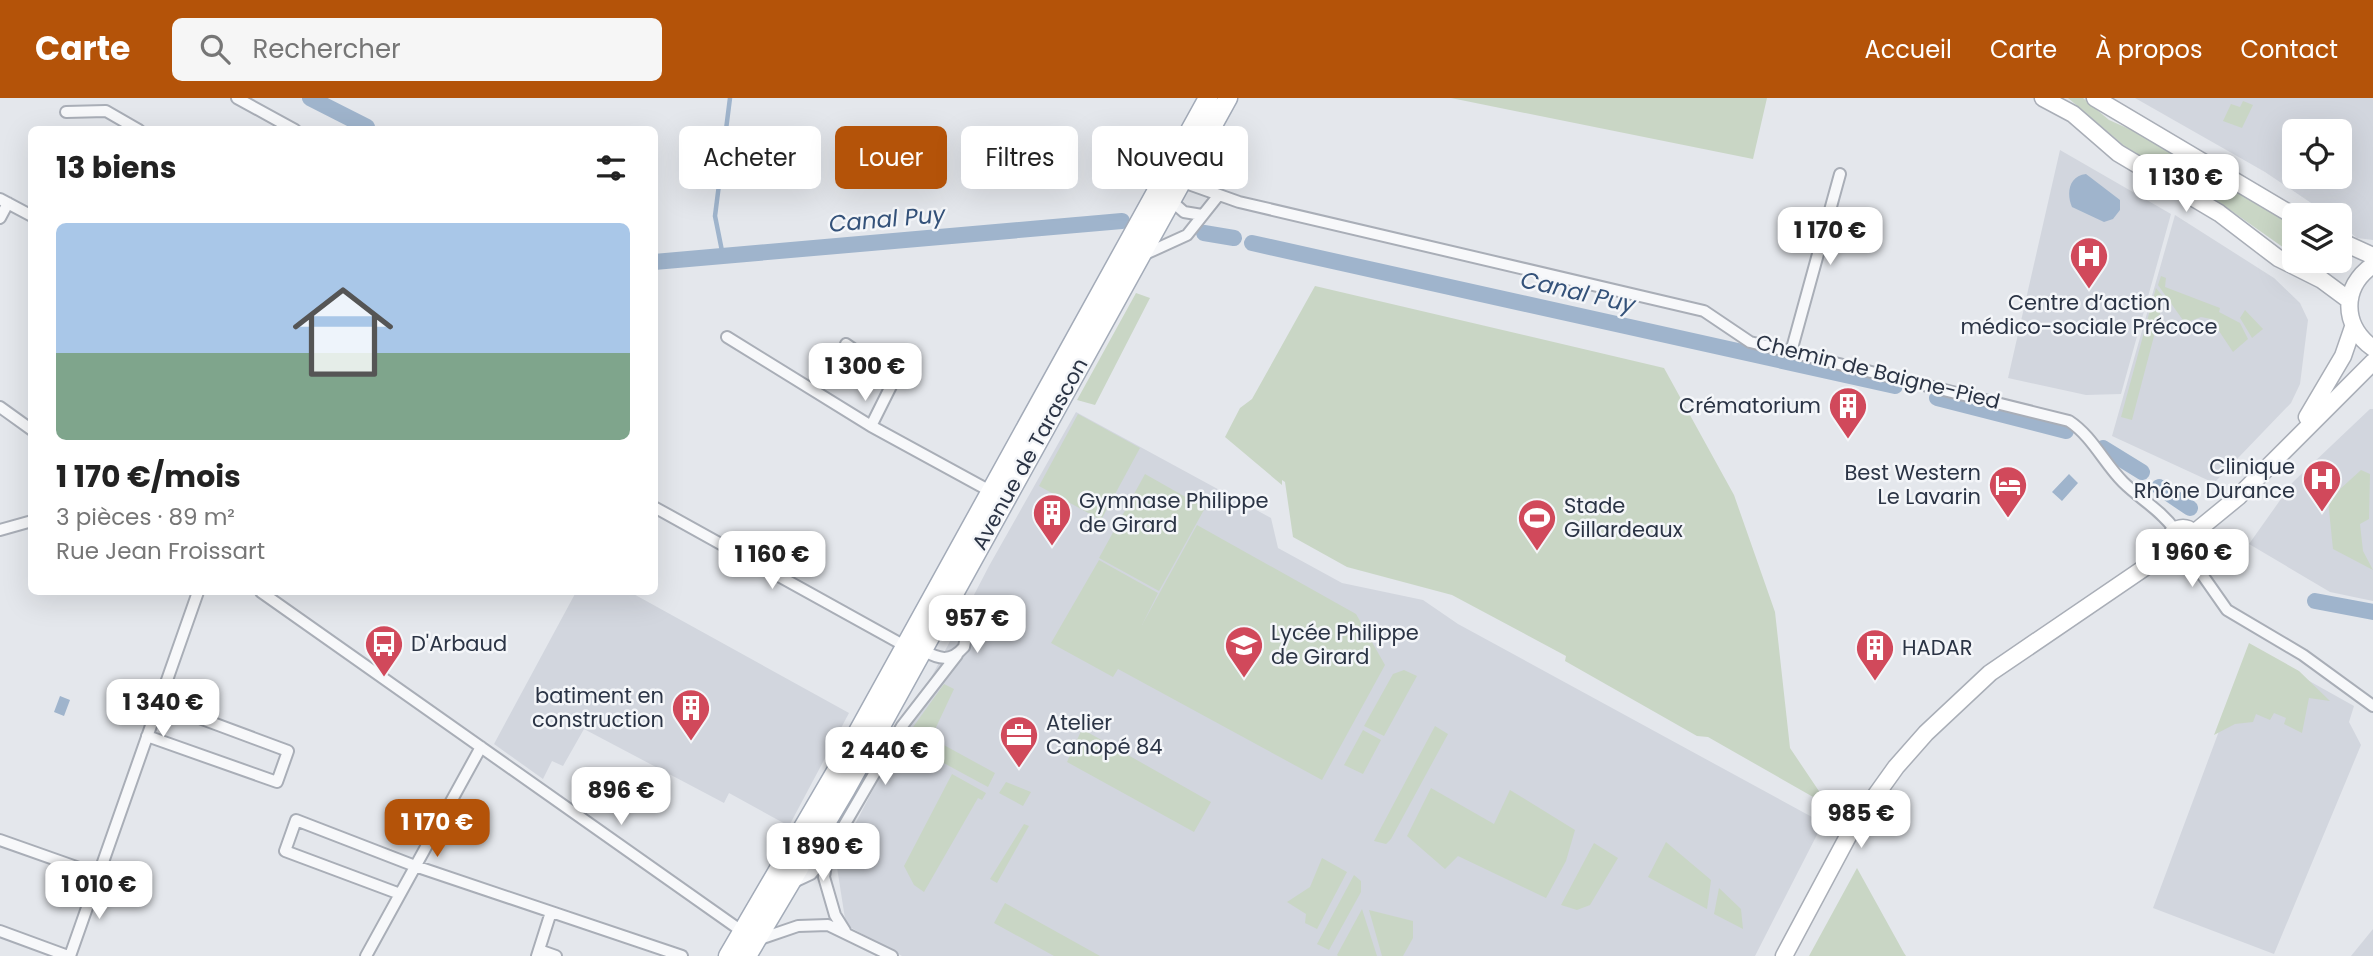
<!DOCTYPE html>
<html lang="fr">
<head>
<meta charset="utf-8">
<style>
  body { margin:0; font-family:Poppins,sans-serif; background:#f6f6f6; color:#222; height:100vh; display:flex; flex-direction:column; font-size:26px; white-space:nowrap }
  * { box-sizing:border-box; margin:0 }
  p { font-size:23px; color:#767676 }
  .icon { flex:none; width:38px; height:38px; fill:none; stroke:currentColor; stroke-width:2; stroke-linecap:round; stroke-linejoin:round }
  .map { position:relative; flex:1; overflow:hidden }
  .drawer { position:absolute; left:28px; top:28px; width:630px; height:469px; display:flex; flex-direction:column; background:#fff; border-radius:10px; box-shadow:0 7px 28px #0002 }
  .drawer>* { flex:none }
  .guide { position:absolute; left:679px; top:28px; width:665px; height:63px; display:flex; gap:14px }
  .buttons { position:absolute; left:2282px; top:21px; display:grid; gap:14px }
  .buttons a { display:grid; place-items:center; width:70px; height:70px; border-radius:10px; background:#fff; box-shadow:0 7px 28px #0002; font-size:35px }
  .price { position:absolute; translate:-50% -60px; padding:0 16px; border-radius:14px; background:#fff; color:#222; font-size:23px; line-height:46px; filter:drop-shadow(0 2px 4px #0008) }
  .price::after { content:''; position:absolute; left:50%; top:42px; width:21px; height:16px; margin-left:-10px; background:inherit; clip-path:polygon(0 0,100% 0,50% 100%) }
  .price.selected { background:#b45309; color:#fff }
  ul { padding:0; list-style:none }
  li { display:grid; align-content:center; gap:14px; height:371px; padding:0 28px }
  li+li { border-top:2px solid #e0e0e0 }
  li span { display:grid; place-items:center; height:217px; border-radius:10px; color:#555 }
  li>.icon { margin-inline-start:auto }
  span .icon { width:126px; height:126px; fill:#fffc; stroke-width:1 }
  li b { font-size:30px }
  h2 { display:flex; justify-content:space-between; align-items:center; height:84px; padding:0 28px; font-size:30px }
  .pill { padding:0 24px; border-radius:10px; background:#fff; box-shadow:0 7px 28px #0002; font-size:24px; line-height:63px }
  .pill.selected { background:#b45309; color:#fff }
  header { display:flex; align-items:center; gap:42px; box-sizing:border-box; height:98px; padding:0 35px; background:#b45309; color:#fff }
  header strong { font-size:33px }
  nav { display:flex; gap:38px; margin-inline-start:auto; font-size:24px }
  .search { width:490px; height:63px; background:#f6f6f6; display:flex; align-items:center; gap:18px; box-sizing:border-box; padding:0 24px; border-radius:10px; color:#767676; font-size:26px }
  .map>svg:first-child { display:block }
</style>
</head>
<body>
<header>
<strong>Carte</strong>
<div class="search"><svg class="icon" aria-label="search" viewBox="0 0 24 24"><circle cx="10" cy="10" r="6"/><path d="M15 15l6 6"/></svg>Rechercher</div>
<nav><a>Accueil</a><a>Carte</a><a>À propos</a><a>Contact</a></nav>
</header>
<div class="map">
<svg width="2373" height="858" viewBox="0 0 2373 858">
  <rect width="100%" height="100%" fill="#e4e7ec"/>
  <path fill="#d2d6de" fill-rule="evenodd" d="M2135,0H2373V142L2357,140L2340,126V117H2329L2265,74ZM2294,33H2340V79H2294Z
    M2060,52L2171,116L2121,296L2086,297L2008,280Z
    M2175,117L2274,180L2300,205L2308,222L2300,286L2291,305L2214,385L2112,338Z
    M2370,311H2373V503L2330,494L2249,446L2293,384Z
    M1076,314L1271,420L1278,450L1342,485L1423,502L1458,526L1823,725L1755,858H902L846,827L836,763L989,468Z
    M576,494H630L849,615L789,728L729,695L724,705L584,631L563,668L552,663L543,681L494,646Z
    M2250,550L2354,608L2349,624L2361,647L2274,856L2153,810Z
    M2373,831V858H2351Z"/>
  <path fill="#c9d6c5" d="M1451,0H1767L1753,61Z
    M2068,0H2083L2109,22L2136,34L2294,128V157L2199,90L2128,51Z
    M2243,3L2253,7L2242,30L2223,23L2231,6L2240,9Z
    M2161,178L2166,180L2165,189L2220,210L2219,214L2240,225L2248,241L2233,254L2211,221L2201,219L2185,225L2158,187Z
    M1315,188L1664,270L1734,397L1775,514L1790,650L1829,708L1708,639L1697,638L1565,563L1566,558L1452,497L1347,469L1293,439L1285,384L1282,382V387L1225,339L1240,310L1252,301Z
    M2156,190L2164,200L2132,322L2121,319Z
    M1136,195L1150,200L1095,307L1077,302Z
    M2245,212L2263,231L2252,240L2240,220Z
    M1078,316L1140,350L1101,422L1039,388Z
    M2361,372L2370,376L2369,421L2360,426L2363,453L2373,472L2333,451L2328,402Z
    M1145,376L1205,410L1159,493L1099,460Z
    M1197,427L1356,516L1385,567L1322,682L1118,571L1113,579L1051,545L1099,462L1158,495L1142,527Z
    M2249,545L2299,573L2330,603L2309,600L2302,635L2284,626L2286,620L2274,615L2270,622L2256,616L2253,624L2235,626L2214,637Z
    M1404,572L1417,578L1384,638L1364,628L1393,576Z
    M944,586L954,591L931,640L995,675L988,689L903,643Z
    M1435,628L1448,636L1391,741L1386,746L1374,743Z
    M1082,631L1211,704L1194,734L1067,664Z
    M1363,632L1381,642L1363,676L1344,667Z
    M952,676L986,695L982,702L978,700L924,794L914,787L904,768Z
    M1006,684L1031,694L1023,708L999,695Z
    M1431,690L1494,726L1510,692L1575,732L1566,763L1546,800L1458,758L1445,771L1407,738Z
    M1024,726L1029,728L997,785L990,781Z
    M1666,744L1711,782L1707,811L1648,779Z
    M1594,745L1618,760L1590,807L1577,812L1561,807Z
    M1322,760L1347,774L1317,831L1305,825L1306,816L1287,804L1310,789Z
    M1857,770L1904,855L1906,858H1809Z
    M1354,777L1361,783V794L1329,852L1317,846Z
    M1719,790L1741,811L1743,831L1714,816Z
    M1005,805L1100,858H1054L994,825Z
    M1362,811L1377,858H1338L1337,857Z
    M1369,812L1413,823V840L1403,858H1382Z"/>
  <path fill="#9fb4cc" d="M2086,76L2120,102V112L2113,121L2104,124L2072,109C2066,95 2069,78 2086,76Z
    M2069,376L2078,385L2062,403L2052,394Z
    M60,598L70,602L64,618L54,614Z"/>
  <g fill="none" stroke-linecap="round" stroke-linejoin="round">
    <path stroke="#9fb4cc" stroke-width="4.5" d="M723,158L715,118L730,0"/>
    <path stroke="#9fb4cc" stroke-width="16" d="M310,0L367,29
      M1204,135L1234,140
      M1252,145L1895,288
      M654,164L1122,123
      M1937,300L2066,333
      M2103,350L2142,374
      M2159,389L2190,410
      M2315,503L2373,514"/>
    <g stroke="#a9aeb7" stroke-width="14">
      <path id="street" d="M237,0L295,32
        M66,14L106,13L139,32
        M1180,83L1239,104L1704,213L1750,244L2069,323C2092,338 2104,365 2123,384C2140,401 2161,412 2175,432
        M1168,100L1184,114L1202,117
        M0,101L32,118
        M0,120L8,105
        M1143,157L1187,137L1218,98
        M727,239L871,328L990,393
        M846,246L895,280L871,328
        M1791,254L1840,76
        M0,309L32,332
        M654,409L905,548
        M0,432L32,423
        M2187,455L2227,512L2303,557L2373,608
        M261,494L743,834L757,842L798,828L828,827L892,858
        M922,552C939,561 950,565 964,549C969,529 960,522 944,513
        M147,638L277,684L288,653L159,605
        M0,742L99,777
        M794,784L811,776L827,757
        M400,796L285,753L296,722L415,768L682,858
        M0,833L68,858
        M845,833L835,817L824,779L828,755L902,628L957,557
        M539,852L556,858
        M70,858L198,494
        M366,858L481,649
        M537,858L551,814"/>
    </g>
    <g stroke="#a9aeb7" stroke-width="19">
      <path id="secondary" d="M2043,0L2073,16L2118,55L2219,115L2278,160L2322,182L2349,202
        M2095,0L2294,118
        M2340,143L2373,158
        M2373,167C2341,189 2342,228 2373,250
        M2307,319L2343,258L2353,229
        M2170 443a13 13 0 1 1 26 0a13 13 0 1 1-26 0Z
        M2194,435L2238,399L2373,264
        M1784,858L1853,729L1896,669L1926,635L1990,575L2172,451"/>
    </g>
    <g stroke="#a3abb8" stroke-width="21">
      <path id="primary" d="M728,858L839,668L1208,0
        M747,858L845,693L1228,0"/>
    </g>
    <use href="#street" stroke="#f7f8fa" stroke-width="10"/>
    <use href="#secondary" stroke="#fff" stroke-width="16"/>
    <use href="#primary" stroke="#fff" stroke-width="18"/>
  </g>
  <defs>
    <g id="hospital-pin" transform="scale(2.0125)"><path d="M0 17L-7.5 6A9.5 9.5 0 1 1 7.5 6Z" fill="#d1495b" stroke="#f4f6f9"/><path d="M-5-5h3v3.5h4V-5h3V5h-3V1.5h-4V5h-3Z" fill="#fff"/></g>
    <g id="building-pin" transform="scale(2.0125)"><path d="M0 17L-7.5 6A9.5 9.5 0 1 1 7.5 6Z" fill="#d1495b" stroke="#f4f6f9"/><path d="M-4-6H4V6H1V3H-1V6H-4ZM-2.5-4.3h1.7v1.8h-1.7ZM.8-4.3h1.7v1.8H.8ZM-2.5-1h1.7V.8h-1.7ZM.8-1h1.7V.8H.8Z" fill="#fff"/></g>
    <g id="hotel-pin" transform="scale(2.0125)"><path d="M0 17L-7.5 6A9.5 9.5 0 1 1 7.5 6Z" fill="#d1495b" stroke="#f4f6f9"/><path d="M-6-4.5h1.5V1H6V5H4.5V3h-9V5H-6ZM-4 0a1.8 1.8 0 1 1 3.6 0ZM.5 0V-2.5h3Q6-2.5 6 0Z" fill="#fff"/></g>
    <g id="stadium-pin" transform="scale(2.0125)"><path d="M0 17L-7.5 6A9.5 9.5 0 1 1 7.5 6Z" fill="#d1495b" stroke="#f4f6f9"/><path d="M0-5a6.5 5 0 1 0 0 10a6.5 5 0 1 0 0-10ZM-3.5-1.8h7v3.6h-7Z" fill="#fff"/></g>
    <g id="bus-pin" transform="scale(2.0125)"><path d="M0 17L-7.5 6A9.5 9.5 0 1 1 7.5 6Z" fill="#d1495b" stroke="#f4f6f9"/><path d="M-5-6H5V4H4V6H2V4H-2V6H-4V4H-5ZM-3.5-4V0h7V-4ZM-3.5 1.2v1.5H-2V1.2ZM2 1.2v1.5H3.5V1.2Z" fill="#fff"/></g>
    <g id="school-pin" transform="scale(2.0125)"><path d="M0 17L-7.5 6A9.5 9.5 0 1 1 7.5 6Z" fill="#d1495b" stroke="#f4f6f9"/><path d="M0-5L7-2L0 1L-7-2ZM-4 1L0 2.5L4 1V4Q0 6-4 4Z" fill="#fff"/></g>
    <g id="office-pin" transform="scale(2.0125)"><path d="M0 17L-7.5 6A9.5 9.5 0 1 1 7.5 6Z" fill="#d1495b" stroke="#f4f6f9"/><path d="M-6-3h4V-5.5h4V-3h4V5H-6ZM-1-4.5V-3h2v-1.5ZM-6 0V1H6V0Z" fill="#fff"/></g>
  </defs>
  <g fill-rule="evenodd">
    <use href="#hospital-pin" x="2089" y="158"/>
    <use href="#building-pin" x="1848" y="308"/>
    <use href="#hospital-pin" x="2322" y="381"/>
    <use href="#hotel-pin" x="2008" y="387"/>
    <use href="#building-pin" x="1052" y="415"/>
    <use href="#stadium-pin" x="1537" y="420"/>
    <use href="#bus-pin" x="384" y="546"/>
    <use href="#school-pin" x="1244" y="547"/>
    <use href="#building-pin" x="1875" y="550"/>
    <use href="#building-pin" x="691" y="610"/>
    <use href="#office-pin" x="1019" y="637"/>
  </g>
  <g text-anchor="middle" stroke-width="5" stroke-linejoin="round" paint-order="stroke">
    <g font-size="21" fill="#2b3445" stroke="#f4f6f9" text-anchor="start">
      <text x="2089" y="212" text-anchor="middle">Centre d’action<tspan x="2089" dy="24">médico-sociale Précoce</tspan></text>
      <text x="1821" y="315" text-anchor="end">Crématorium</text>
      <text x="2295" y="376" text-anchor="end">Clinique<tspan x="2295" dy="24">Rhône Durance</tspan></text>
      <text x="1981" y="382" text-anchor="end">Best Western<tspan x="1981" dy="24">Le Lavarin</tspan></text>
      <text x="1079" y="410">Gymnase Philippe<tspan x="1079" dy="24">de Girard</tspan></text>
      <text x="1564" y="415">Stade<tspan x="1564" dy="24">Gillardeaux</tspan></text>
      <text x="1271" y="542">Lycée Philippe<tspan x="1271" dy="24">de Girard</tspan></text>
      <text x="411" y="553">D'Arbaud</text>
      <text x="1902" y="557">HADAR</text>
      <text x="664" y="605" text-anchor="end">batiment en<tspan x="664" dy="24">construction</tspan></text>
      <text x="1046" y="632">Atelier<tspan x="1046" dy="24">Canopé 84</tspan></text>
    </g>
    <g font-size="21" fill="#2b3445" stroke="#f4f6f9">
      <text transform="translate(1878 274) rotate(14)" y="7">Chemin de Baigne-Pied</text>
      <text transform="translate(1030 356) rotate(-61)" y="7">Avenue de Tarascon</text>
    </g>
    <g font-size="23" font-style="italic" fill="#34527a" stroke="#f4f6f9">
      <text transform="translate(887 121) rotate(-5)" y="8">Canal Puy</text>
      <text transform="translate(1578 194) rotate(13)" y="8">Canal Puy</text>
    </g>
  </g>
</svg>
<div class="buttons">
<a><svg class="icon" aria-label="locate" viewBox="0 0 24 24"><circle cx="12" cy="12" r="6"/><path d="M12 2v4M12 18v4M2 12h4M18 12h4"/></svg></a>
<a><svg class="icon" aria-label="layers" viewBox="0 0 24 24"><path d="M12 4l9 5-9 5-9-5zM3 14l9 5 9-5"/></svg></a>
</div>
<b class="price" style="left:2186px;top:116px">1 130 €</b>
<b class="price" style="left:1830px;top:169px">1 170 €</b>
<b class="price" style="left:865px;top:305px">1 300 €</b>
<b class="price" style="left:2192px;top:491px">1 960 €</b>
<b class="price" style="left:772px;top:493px">1 160 €</b>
<b class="price" style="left:977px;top:557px">957 €</b>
<b class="price" style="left:163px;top:641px">1 340 €</b>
<b class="price" style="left:885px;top:689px">2 440 €</b>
<b class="price" style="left:621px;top:729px">896 €</b>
<b class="price" style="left:1861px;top:752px">985 €</b>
<b class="price selected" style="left:437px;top:761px">1 170 €</b>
<b class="price" style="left:823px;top:785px">1 890 €</b>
<b class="price" style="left:99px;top:823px">1 010 €</b>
<div class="guide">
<a class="pill">Acheter</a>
<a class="pill selected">Louer</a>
<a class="pill">Filtres</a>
<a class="pill">Nouveau</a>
</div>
<section class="drawer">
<h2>13 biens<svg class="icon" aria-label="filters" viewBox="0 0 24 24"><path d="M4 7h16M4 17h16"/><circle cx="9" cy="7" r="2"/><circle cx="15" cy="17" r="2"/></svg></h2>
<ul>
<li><span style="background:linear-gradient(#a9c7e8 60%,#7fa58c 0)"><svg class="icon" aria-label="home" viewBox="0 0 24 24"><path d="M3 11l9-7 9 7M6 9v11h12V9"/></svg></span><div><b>1 170 €/mois</b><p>3 pièces · 89 m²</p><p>Rue Jean Froissart</p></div></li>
</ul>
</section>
</div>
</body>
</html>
